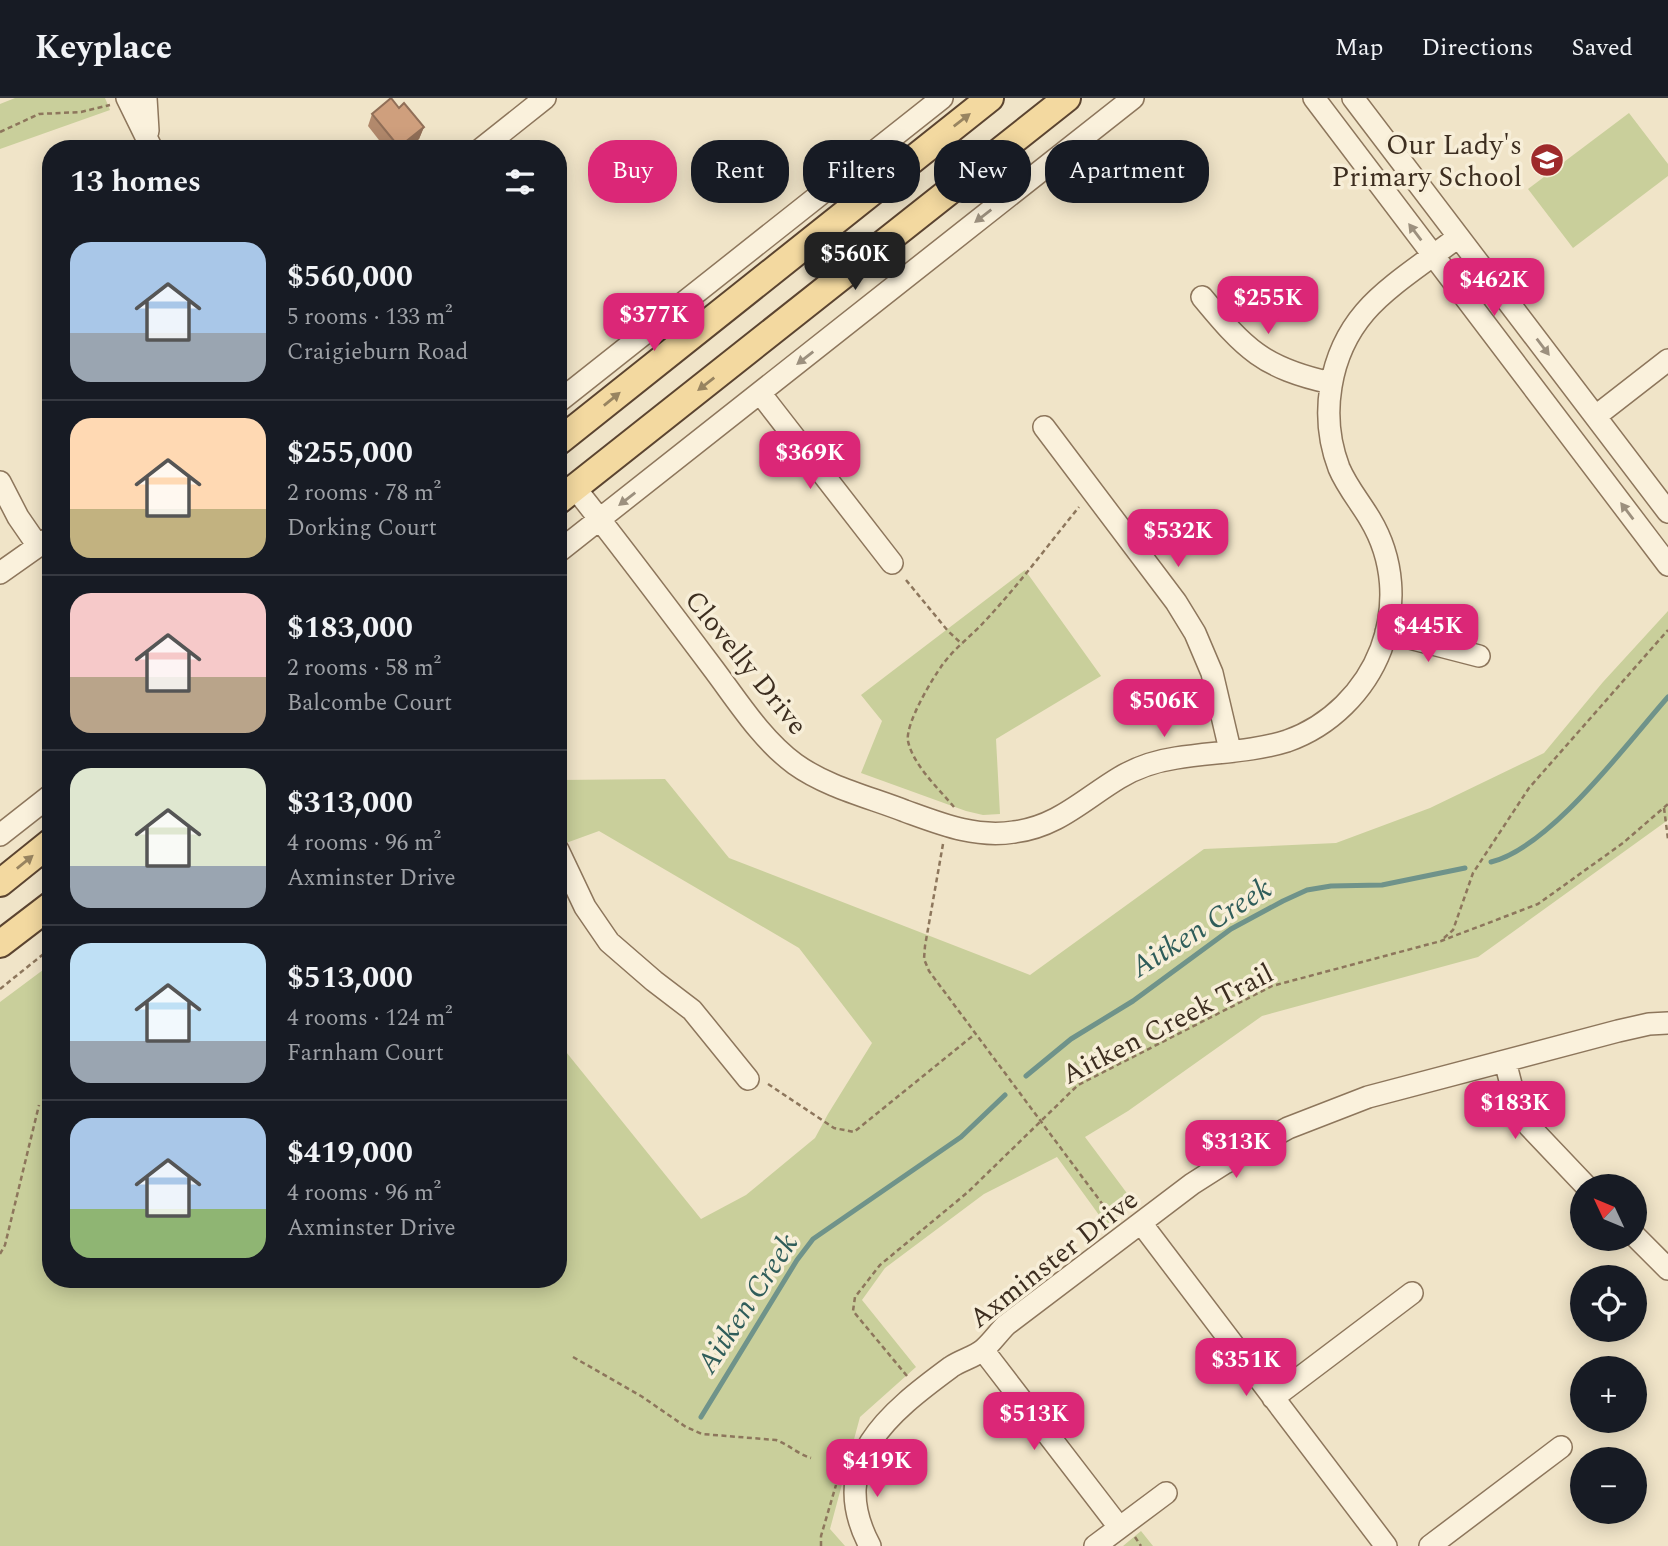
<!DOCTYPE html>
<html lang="en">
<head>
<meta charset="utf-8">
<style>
  body { margin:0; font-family:Spectral,serif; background:#242831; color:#f1f3f6; height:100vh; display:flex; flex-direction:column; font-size:26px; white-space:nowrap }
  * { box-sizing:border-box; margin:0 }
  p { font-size:23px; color:#9ea1a6 }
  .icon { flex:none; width:38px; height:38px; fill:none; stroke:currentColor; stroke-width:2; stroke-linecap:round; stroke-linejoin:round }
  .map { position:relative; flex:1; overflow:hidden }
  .side { position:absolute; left:42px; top:42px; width:525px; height:1148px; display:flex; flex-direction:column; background:#171b24; border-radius:28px; box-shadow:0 4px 18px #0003 }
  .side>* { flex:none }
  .banner { position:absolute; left:588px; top:42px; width:665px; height:63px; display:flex; gap:14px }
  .needle { width:46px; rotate:314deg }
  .tools { position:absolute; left:1570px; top:1076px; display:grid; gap:14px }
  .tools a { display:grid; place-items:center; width:77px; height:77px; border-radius:50%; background:#171b24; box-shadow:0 4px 18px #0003; font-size:35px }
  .price { position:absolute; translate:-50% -60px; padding:0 16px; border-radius:14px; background:#db2777; color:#fff; font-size:23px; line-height:46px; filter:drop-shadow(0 2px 4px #0008) }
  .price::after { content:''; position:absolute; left:50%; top:42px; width:21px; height:16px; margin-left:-10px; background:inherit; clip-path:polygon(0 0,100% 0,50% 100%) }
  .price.current { background:#222; color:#fff }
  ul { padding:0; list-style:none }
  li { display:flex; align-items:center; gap:21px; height:175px; padding:0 28px }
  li+li { border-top:2px solid #363941 }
  li span { display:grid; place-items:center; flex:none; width:196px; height:140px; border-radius:21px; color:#555 }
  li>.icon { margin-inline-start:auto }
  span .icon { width:84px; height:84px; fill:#fffc; stroke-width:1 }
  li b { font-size:30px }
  h2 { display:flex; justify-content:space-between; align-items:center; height:84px; padding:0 28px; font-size:30px }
  .pill { padding:0 24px; border-radius:28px; background:#171b24; box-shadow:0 4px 18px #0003; font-size:24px; line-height:63px }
  .pill.current { background:#db2777; color:#fff }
  header { display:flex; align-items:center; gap:42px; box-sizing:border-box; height:98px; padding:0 35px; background:#171b24; border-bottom:2px solid #363941 }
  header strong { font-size:33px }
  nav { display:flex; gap:38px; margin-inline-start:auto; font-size:24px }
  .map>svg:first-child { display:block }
</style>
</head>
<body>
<header>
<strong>Keyplace</strong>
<nav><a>Map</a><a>Directions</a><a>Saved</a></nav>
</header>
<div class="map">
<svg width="1668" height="1448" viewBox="0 0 1668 1448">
  <rect width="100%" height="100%" fill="#f0e4c8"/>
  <path fill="#c9cf9b" d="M15,0H105L110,12L0,51V6Z
    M1629,15L1668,66V78L1573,150L1528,91Z
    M1025,472L1101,578L996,641L1000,716L983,717L966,713L861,675L882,623L861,597Z
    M1668,513V722L1478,859L1262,918L1128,1013L1085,1039L1135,1106L1107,1128L1057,1059L984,1096L885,1170L862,1202L916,1269L860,1319L830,1431L845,1448H0V904L51,866V1181H558V944L701,1121L746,1097L815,1040L828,1016L872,945L799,850L599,733L566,745L558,729V682L665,681L729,760L1030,877L1204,751L1336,745L1430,710L1544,655L1603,584Z
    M1141,1433L1153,1448H1123Z"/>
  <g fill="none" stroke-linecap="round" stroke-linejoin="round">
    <path stroke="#6f938a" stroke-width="5" d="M1491,764C1550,750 1628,644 1668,599
      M1026,978L1071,941L1133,903L1231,831L1283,803L1307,792L1331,788L1382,787L1465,770
      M701,1319L797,1162L813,1141L961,1039L1005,997"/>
    <g stroke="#8d765c" stroke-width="24">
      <path id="minor" d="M127,0L152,51
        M146,0L148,33
        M1314,0L1668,467
        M1353,0L1668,414
        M481,51L545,0
        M1202,199C1245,251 1263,270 1331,285
        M760,295L892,465
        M558,304L942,0
        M1596,318L1668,262
        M1044,329L1176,504L1195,535L1212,575L1230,652
        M0,384L18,419L38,448
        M575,390C622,449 667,509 712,569C737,602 761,641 795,666C827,689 869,699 905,713C941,726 975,740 1014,734C1057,729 1084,701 1119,680C1137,669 1156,663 1176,660C1212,654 1252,654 1287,643C1330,628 1365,593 1381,551C1397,508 1394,461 1370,421C1360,404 1347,389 1339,370C1319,318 1329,256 1365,214C1388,187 1430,161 1458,139
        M558,454L1133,0
        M0,475L51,439
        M1386,534L1479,558
        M0,737L51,697
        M558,752L585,809L609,844L654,883L692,912L748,981
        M1505,963L1514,998L1529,1028L1586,1088
        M1141,1125L1386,1448
        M1634,1137L1668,1171
        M983,1252L1119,1429
        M1273,1300L1412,1195
        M870,1448C825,1364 890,1314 951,1269C961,1262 975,1259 984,1251C992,1244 998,1235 1006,1227L1192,1086L1225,1065L1288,1030L1368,999L1618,933L1649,926L1668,925
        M1095,1448L1166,1395
        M1430,1448L1561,1349"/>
    </g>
    <g stroke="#5b4430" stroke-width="30">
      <path id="major" d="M558,344L990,0
        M558,403L1067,0
        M0,785L51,744
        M0,846L51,807"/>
    </g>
    <path stroke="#8d765c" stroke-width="2.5" stroke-dasharray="5 3.5" stroke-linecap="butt" d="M0,34L39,16L81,14L110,7
      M906,482L948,533L962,546
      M954,709C939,691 913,667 908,643C905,626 932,581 943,566C954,551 971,538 984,524C1018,488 1048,447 1079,409
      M1664,710L1668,741
      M943,746L925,848L924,861L929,873L1115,1123
      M1444,840L1453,832L1473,775L1529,690L1668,532
      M0,891L51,850
      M768,986L834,1030L854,1034L975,936
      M0,1156L5,1147L39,1007
      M573,1259L641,1298L686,1329L702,1336L776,1342C789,1347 798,1356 811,1360
      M907,1278L853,1213L855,1199L880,1167L968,1094L1078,987L1272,888L1441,843L1538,806L1623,745L1668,706
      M1135,1439L1141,1448
      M821,1448V1438L836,1387"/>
    <use href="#minor" stroke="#faf1dc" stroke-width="21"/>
    <use href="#major" stroke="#f3d9a0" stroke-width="26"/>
  </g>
  <path fill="#b2896c" d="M372,16L424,29L419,41L407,51H386L368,28Z"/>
  <path fill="#916f58" d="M424,29L419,41L407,51H398L399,49Z"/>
  <path fill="#cf9f7d" stroke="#916f58" stroke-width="2" d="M391,0L399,10L404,5L424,29L399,49L372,16Z"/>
  <defs><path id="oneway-solid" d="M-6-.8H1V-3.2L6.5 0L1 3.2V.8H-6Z" transform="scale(1.75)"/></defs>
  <g fill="#988460">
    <use href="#oneway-solid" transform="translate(962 22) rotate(-38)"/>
    <use href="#oneway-solid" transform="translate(706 286) rotate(142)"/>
    <use href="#oneway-solid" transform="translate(612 301) rotate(-39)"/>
    <use href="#oneway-solid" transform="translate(25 764) rotate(-39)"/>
  </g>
  <g fill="#9c907e">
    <use href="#oneway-solid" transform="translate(983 118) rotate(142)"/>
    <use href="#oneway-solid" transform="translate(1415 134) rotate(-127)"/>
    <use href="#oneway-solid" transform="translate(1543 249) rotate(53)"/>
    <use href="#oneway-solid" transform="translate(805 260) rotate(142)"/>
    <use href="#oneway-solid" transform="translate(627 401) rotate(142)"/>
    <use href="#oneway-solid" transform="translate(1627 413) rotate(-127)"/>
  </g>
  <defs>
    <g id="school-disc" transform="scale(1.75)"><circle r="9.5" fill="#9e2a2b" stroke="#f7eed8"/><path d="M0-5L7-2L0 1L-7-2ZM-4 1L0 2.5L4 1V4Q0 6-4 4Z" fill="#fff"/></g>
  </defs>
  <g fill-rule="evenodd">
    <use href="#school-disc" x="1547" y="62"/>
  </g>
  <g text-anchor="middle" stroke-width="7" stroke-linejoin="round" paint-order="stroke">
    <g font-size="28" fill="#3d2e20" stroke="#f7eed8" text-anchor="end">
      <text x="1522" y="56">Our Lady's<tspan x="1522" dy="32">Primary School</tspan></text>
    </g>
    <g font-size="28" fill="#3d2e20" stroke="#f7eed8">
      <text transform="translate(747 564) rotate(51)" y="10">Clovelly Drive</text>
      <text transform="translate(1167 925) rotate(-27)" y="10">Aitken Creek Trail</text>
      <text transform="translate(1053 1160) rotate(-38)" y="10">Axminster Drive</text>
    </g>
    <g font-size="30" font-style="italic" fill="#2f5d5a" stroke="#f7eed8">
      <text transform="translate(1201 829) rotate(-32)" y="10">Aitken Creek</text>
      <text transform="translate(747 1205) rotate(-57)" y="10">Aitken Creek</text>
    </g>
  </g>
</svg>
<div class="tools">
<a><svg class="needle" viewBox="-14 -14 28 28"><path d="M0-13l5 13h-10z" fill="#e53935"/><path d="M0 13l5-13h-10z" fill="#9ea1a6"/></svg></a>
<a><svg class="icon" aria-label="locate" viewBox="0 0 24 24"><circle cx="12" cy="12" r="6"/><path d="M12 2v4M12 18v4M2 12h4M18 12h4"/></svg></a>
<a>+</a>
<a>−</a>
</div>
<b class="price current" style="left:855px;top:194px">$560K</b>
<b class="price" style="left:1494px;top:220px">$462K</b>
<b class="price" style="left:1268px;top:238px">$255K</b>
<b class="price" style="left:654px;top:255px">$377K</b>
<b class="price" style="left:810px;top:393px">$369K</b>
<b class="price" style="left:1178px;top:471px">$532K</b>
<b class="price" style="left:1428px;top:566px">$445K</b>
<b class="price" style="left:1164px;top:641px">$506K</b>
<b class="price" style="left:1515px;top:1043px">$183K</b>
<b class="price" style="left:1236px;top:1082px">$313K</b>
<b class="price" style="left:1246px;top:1300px">$351K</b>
<b class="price" style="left:1034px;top:1354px">$513K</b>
<b class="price" style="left:877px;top:1401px">$419K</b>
<div class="banner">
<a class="pill current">Buy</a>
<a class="pill">Rent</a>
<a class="pill">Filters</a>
<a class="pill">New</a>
<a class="pill">Apartment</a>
</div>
<section class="side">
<h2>13 homes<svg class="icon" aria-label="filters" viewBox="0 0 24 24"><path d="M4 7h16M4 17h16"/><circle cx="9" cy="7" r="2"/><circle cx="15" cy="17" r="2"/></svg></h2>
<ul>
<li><span style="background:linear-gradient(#a9c7e8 65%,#9aa5b1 0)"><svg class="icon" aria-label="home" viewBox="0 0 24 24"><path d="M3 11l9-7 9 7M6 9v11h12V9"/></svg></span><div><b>$560,000</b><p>5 rooms · 133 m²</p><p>Craigieburn Road</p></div></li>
<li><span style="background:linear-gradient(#ffd9b3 65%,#c2b280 0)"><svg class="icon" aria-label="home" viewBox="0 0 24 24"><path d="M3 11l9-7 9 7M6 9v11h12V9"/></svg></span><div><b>$255,000</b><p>2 rooms · 78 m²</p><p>Dorking Court</p></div></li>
<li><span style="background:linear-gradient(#f6c9c9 60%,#b9a48a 0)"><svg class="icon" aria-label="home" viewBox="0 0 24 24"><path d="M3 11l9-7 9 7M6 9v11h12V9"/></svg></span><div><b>$183,000</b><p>2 rooms · 58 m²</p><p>Balcombe Court</p></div></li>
<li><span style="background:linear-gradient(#dfe7d0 70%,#9aa5b1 0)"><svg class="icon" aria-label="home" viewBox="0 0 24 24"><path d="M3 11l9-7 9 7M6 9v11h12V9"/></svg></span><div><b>$313,000</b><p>4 rooms · 96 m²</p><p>Axminster Drive</p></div></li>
<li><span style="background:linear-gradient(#bfe0f5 70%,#9aa5b1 0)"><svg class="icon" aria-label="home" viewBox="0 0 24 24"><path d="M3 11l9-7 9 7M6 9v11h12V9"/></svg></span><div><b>$513,000</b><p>4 rooms · 124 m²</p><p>Farnham Court</p></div></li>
<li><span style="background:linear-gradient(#a9c7e8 65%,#8fb573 0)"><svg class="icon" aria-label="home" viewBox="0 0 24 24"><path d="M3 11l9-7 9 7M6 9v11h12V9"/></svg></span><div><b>$419,000</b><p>4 rooms · 96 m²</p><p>Axminster Drive</p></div></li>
</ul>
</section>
</div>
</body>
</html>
